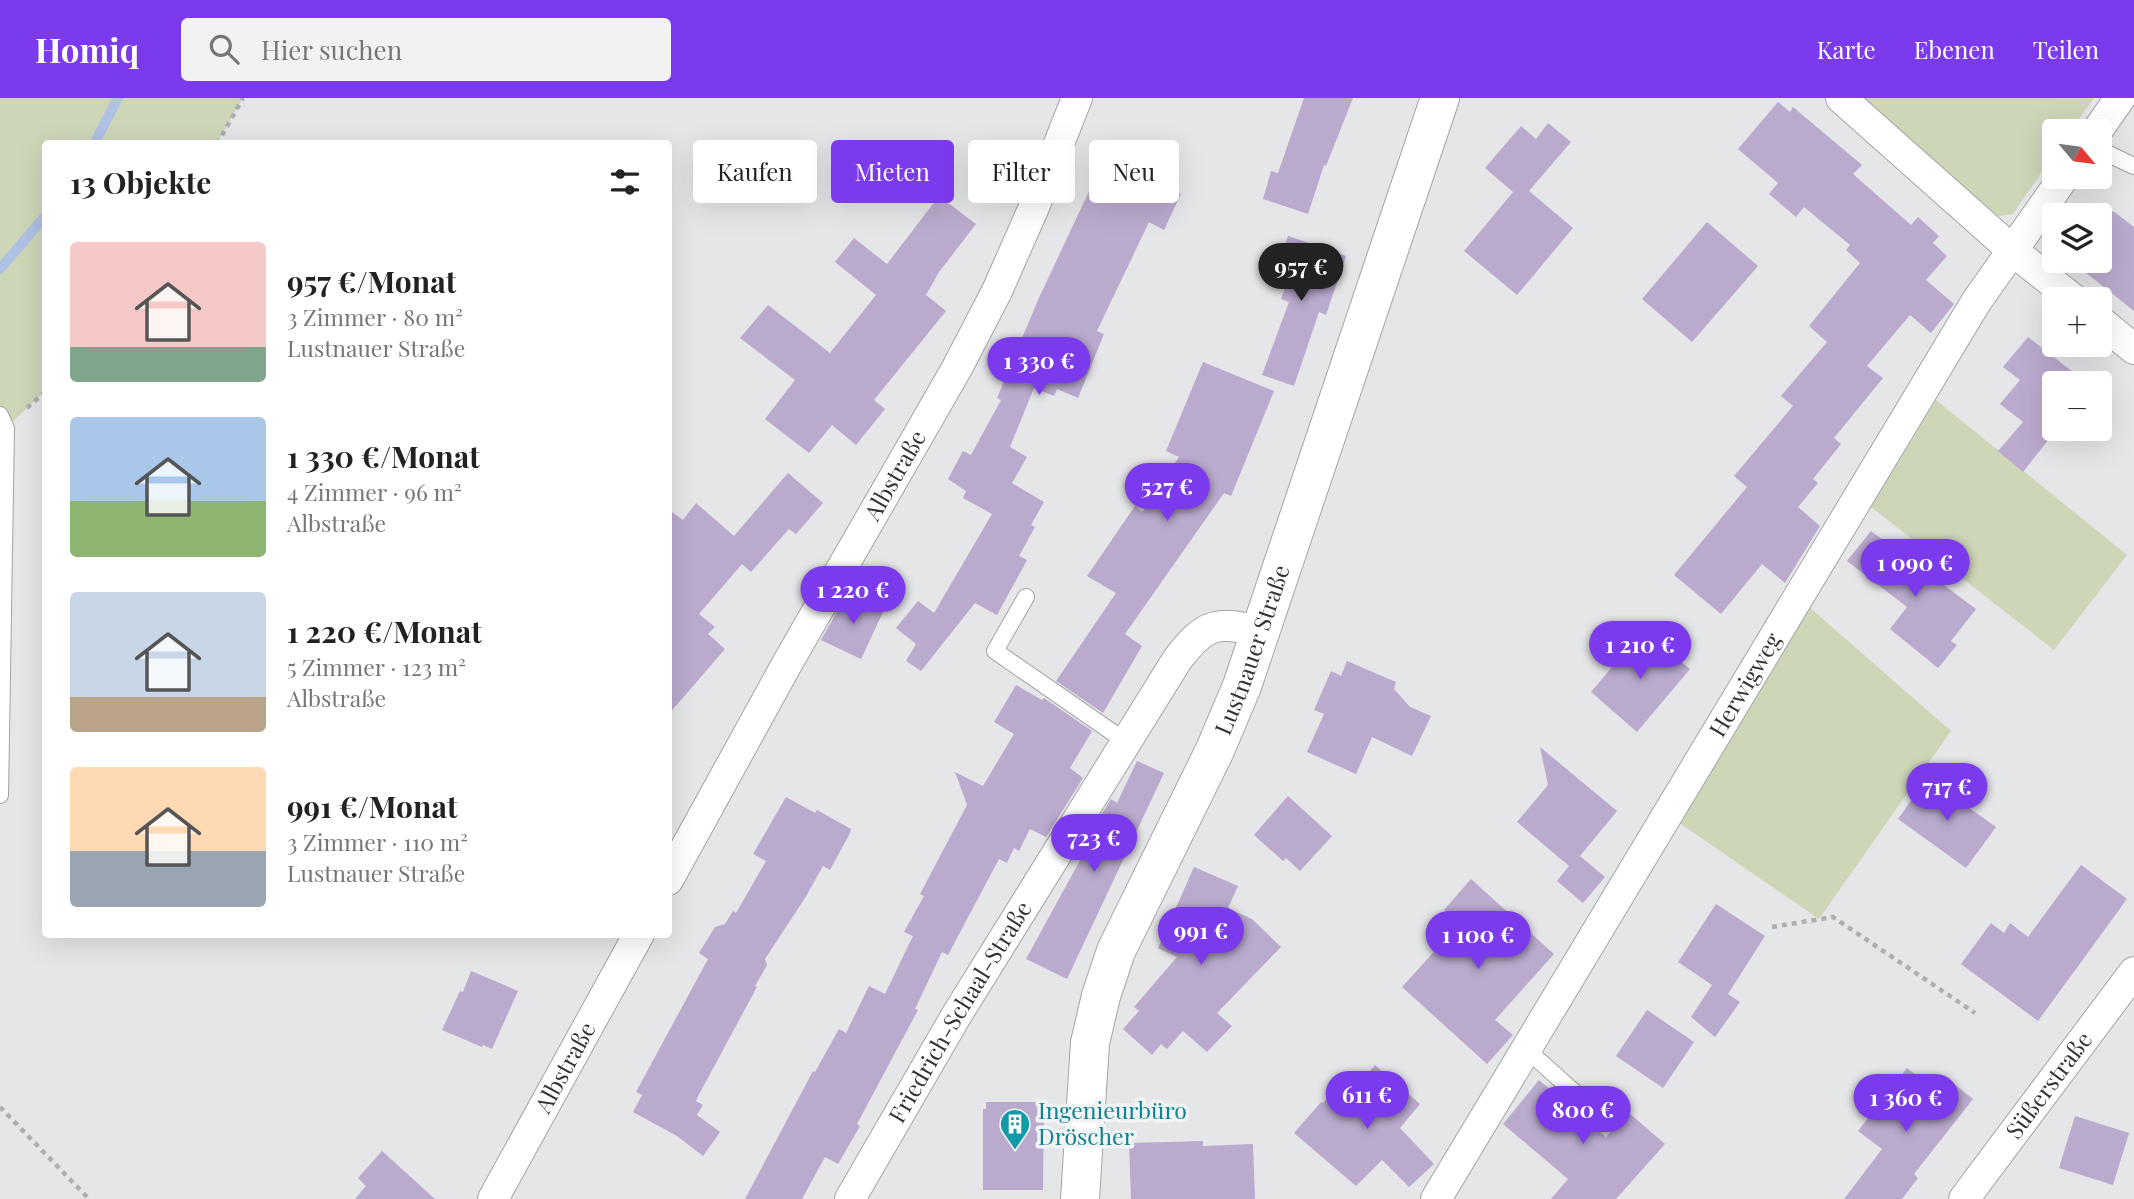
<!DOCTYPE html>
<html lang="de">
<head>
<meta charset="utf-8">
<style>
  body { margin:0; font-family:"Playfair Display",serif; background:#f2f2f2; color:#222; height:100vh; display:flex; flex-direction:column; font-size:26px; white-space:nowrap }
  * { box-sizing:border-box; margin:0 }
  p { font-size:23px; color:#767676 }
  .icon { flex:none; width:38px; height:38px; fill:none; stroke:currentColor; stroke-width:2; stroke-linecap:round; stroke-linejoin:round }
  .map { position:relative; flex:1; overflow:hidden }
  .drawer { position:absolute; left:42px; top:42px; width:630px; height:798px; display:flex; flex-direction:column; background:#fff; border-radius:7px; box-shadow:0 7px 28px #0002 }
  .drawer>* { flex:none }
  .top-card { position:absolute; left:693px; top:42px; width:665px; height:63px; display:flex; gap:14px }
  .needle { width:46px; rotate:119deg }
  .controls { position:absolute; left:2042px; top:21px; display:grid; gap:14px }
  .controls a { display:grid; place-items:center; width:70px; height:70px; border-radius:7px; background:#fff; box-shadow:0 7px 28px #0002; font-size:35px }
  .price { position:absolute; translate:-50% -60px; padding:0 16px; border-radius:24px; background:#7c3aed; color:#fff; font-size:23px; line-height:46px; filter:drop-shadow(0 2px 4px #0008) }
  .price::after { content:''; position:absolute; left:50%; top:42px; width:21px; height:16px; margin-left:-10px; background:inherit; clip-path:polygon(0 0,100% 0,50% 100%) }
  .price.on { background:#222; color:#fff }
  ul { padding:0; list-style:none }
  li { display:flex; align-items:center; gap:21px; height:175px; padding:0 28px }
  li span { display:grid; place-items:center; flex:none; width:196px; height:140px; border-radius:7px; color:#555 }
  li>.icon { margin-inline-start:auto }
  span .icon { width:84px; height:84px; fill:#fffc; stroke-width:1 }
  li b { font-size:30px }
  h2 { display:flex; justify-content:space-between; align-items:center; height:84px; padding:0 28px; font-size:30px }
  .pill { padding:0 24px; border-radius:7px; background:#fff; box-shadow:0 7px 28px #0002; font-size:24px; line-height:63px }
  .pill.on { background:#7c3aed; color:#fff }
  header { display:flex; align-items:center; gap:42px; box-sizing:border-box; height:98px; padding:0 35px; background:#7c3aed; color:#fff }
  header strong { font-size:33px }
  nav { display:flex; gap:38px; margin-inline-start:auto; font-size:24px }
  .search { width:490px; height:63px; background:#f2f2f2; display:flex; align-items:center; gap:18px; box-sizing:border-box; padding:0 24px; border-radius:7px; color:#767676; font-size:26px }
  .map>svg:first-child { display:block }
</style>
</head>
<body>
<header>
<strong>Homiq</strong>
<div class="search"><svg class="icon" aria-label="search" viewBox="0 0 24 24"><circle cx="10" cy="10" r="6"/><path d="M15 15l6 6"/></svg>Hier suchen</div>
<nav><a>Karte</a><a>Ebenen</a><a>Teilen</a></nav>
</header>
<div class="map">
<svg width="2134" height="1101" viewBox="0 0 2134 1101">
  <rect width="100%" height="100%" fill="#e4e6e8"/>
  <path fill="#cdd6b7" d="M0,0H243L217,45L46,46L45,293L6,330L0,627Z
    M1854,0H2094L2070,33H2054V56L2013,116L1999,118L1983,116Z
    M1936,302L2127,457L2054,552L1871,409Z
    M1807,507L1951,633L1819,821L1678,724Z"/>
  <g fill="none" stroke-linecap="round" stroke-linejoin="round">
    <path stroke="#afc1e4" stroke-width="10" d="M94,46L118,0
      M0,171L46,117"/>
  </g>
  <path fill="#baaace" d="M1304,0H1353L1326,68L1324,67L1308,116L1263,101L1271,73L1278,75Z
    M1778,4L1790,14L1793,9L1862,67L1853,76L1911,127L1918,119L1939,138L1933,145L1947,158L1926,182L1954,206L1931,235L1910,217L1867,268L1883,280L1834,340L1841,346L1813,381L1818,385L1798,409L1820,428L1785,485L1762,466L1721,516L1674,477L1747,389L1734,378L1793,308L1781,298L1827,244L1809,228L1860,165L1846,152L1850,147L1804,109L1796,119L1769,96L1778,85L1738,51Z
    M1548,25L1571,44L1529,93L1573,130L1517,197L1464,153L1513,94L1485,70L1521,28L1536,41Z
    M1099,72L1146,95L1152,82L1181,96L1164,132L1149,124L1097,233L1104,236L1078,300L1057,291L1054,298L1034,290L1010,349L1027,359L1012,385L1044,404L1031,427L1035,429L1019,458L1027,462L997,517L975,505L921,573L906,563L916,546L896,530L918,503L934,515L992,416L963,400L966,393L948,381L963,353L971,357L1001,302L997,300L1038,202Z
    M939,98L976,126L939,174L926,197L946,213L874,302L885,311L856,347L832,327L809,355L765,321L795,282L740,240L768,207L830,255L876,197L835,164L854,140L887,166Z
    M2113,113L2134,129V213L2071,163H2100V129Z
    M1707,124L1758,168L1692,244L1642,201Z
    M1288,138L1346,158L1326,217L1319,214L1294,288L1262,277L1289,204L1281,201L1285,190L1271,185Z
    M2028,239L2087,285H2054V331H2057L2023,374L1998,353L2023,324L2000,306L2020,282L2003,269Z
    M1203,264L1274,293L1231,398L1224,395L1125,536L1142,548L1103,615L1056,583L1116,495L1087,478L1135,408L1142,414L1179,359L1166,353Z
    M788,375L823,405L796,436L789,431L751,474L742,466L699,516L715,529L708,536L725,551L668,617V411L683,422L696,405L734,438Z
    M1871,433L1976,511L1951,543L1957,547L1938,570L1890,531L1907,509L1847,463Z
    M847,496L884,512L861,561L821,542Z
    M1643,532L1690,571L1637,634L1591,594Z
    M1347,563L1396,584L1394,591L1410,609L1431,618L1412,658L1372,639L1356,676L1307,654L1324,616L1314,612L1331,573L1341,578Z
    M1016,587L1042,602L1044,600L1092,633L1070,670L1083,680L1046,739L1030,731L1019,753L1014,750L1007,765L999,761L948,857L942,854L915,911L918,912L857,1026L860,1028L838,1066L825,1059L802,1101H745L813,973L815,974L839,931L846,935L869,888L885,896L913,838L904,834L924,798L920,796L967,707L955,674L983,688L1014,636L994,624Z
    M1540,649L1617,713L1580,758L1605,779L1583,805L1557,783L1569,768L1517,724L1548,687Z
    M1137,663L1164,675L1067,881L1026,861L1083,757L1078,755L1111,701L1117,705Z
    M1927,680L1996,729L1966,770L1898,721Z
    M1288,698L1332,738L1300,773L1286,760L1283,763L1254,737Z
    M786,699L815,715L817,712L851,731L850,735L830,772L823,768L805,800L765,861L767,867L755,888L757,889L697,1000L696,1003L703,1007L697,1017L720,1034L703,1058L677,1038L633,1014L642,997L636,994L708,861L699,855L715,829L725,826L733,813L736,815L766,763L753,756Z
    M2081,767L2127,801L2038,923L1961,866L1991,825L2004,835L2010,825L2028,839Z
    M1194,769L1238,788L1228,810L1252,821L1281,849L1217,915L1232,928L1207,954L1183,933L1167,951L1161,946L1152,957L1123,931L1139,913L1134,909L1177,859L1158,850Z
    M1471,781L1554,856L1495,922L1513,937L1487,966L1402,889L1460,825L1444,812Z
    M1716,806L1765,838L1728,896L1740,904L1715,939L1691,919L1712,887L1678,864Z
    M471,873L518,893L492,951L483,947L482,949L442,932L460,893L463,894Z
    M1647,912L1694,944L1663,990L1616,958Z
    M1375,967L1420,1006L1400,1030L1434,1066L1409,1089L1382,1062L1356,1088L1294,1035L1321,1004L1323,1005L1334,993L1345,1002Z
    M1907,970L1939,995L1949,982L1973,1001L1914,1076L1918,1080L1902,1101H1844L1882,1051L1858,1033Z
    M1539,982L1606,1039L1628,1014L1665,1046L1616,1101H1551L1568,1081L1503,1026Z
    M986,1004H1044L1043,1092H983V1011H986Z
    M2075,1018L2129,1035L2113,1087L2059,1070Z
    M1203,1043V1048L1253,1046L1255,1101H1131L1129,1045Z
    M382,1053L435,1101H355L366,1088L358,1080Z"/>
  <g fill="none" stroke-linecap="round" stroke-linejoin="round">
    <g stroke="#a2a4a6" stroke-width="18">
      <path id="lane" d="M2100,52L2134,68
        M0,317L6,330L0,697
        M1026,499L995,553L1125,643
        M1526,951L1602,1019"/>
    </g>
    <g stroke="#a2a4a6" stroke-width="32">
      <g id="street">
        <path d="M1841,0L2012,152L2073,201"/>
        <path d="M2097,33L2120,0"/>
        <path d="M2100,223L2134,251"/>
        <path id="s1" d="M668,782L788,564L957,270L997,193L1034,109L1077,0"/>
        <path id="s2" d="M493,1101L639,836"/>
        <path id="s3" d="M850,1101L956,918L1177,562C1205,525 1217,522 1261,534"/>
        <path id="s4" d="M1436,1101L1976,204L2064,79"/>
        <path id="s5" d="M1964,1101L2134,874"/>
      </g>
    </g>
    <g stroke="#a2a4a6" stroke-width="40">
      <g id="secondary">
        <path id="s6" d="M1080,1101L1090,945L1101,898L1116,853L1215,652L1242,588L1440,0"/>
      </g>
    </g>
    <path stroke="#adaeb0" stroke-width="4.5" stroke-dasharray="5 5" stroke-linecap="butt" d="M217,46L243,0
      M27,310L46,293
      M1772,829L1833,819L1975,915
      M0,1009L89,1101"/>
    <use href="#lane" stroke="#fff" stroke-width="16"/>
    <use href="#street" stroke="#fff" stroke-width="30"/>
    <use href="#secondary" stroke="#fff" stroke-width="38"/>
  </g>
  <defs>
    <g id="building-pin" transform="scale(1.575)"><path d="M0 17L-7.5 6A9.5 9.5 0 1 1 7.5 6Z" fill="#0f9aa8" stroke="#f1f3f5"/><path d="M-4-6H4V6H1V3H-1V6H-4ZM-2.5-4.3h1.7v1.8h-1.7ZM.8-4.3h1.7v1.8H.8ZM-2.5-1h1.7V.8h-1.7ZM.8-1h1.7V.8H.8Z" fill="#fff"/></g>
  </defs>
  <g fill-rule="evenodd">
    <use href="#building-pin" x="1015" y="1026"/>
  </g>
  <g text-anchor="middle" stroke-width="7" stroke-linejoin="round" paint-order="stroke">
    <g font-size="23" fill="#333435" stroke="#f1f3f5">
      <text dy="8" stroke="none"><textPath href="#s1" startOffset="464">Albstraße</textPath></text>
      <text dy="8" stroke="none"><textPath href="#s6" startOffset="583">Lustnauer Straße</textPath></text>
      <text dy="8" stroke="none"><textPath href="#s4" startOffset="600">Herwigweg</textPath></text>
      <text dy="8" stroke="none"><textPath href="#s3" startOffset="217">Friedrich-Schaal-Straße</textPath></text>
      <text dy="8" stroke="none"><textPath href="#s2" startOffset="150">Albstraße</textPath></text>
      <text dy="8" stroke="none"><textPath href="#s5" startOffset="142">Süßerstraße</textPath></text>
    </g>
    <g font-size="23" fill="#0d838f" stroke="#f1f3f5" text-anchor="start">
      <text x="1038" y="1021">Ingenieurbüro<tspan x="1038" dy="26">Dröscher</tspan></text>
    </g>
  </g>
</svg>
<div class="controls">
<a><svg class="needle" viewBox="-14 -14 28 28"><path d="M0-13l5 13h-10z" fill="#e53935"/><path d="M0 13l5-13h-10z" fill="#767676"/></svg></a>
<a><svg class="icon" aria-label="layers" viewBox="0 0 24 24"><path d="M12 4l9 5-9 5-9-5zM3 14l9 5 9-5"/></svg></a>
<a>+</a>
<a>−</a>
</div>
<b class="price on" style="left:1301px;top:205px">957 €</b>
<b class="price" style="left:1039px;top:299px">1 330 €</b>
<b class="price" style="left:1167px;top:425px">527 €</b>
<b class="price" style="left:1915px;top:501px">1 090 €</b>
<b class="price" style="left:853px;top:528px">1 220 €</b>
<b class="price" style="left:1640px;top:583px">1 210 €</b>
<b class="price" style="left:1947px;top:725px">717 €</b>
<b class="price" style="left:1094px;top:776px">723 €</b>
<b class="price" style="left:1201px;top:869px">991 €</b>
<b class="price" style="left:1478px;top:873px">1 100 €</b>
<b class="price" style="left:1367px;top:1033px">611 €</b>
<b class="price" style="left:1906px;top:1036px">1 360 €</b>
<b class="price" style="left:1583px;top:1048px">800 €</b>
<div class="top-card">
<a class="pill">Kaufen</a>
<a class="pill on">Mieten</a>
<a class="pill">Filter</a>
<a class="pill">Neu</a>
</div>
<section class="drawer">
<h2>13 Objekte<svg class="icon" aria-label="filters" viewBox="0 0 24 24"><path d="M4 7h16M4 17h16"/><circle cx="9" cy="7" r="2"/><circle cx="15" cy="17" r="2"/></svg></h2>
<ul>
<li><span style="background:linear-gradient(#f6c9c9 75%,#7fa58c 0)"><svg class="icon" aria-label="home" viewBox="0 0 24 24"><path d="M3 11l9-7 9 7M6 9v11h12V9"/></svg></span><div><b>957 €/Monat</b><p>3 Zimmer · 80 m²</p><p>Lustnauer Straße</p></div></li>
<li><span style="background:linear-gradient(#a9c7e8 60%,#8fb573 0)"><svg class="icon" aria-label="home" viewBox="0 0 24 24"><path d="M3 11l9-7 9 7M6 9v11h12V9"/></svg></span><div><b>1 330 €/Monat</b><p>4 Zimmer · 96 m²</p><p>Albstraße</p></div></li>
<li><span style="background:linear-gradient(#c9d6e8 75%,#b9a48a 0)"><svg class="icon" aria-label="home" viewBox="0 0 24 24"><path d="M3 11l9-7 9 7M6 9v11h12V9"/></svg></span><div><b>1 220 €/Monat</b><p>5 Zimmer · 123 m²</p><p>Albstraße</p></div></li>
<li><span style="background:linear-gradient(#ffd9b3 60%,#9aa5b1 0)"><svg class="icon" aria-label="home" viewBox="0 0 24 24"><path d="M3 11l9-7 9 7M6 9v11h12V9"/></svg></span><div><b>991 €/Monat</b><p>3 Zimmer · 110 m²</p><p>Lustnauer Straße</p></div></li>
</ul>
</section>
</div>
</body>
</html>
